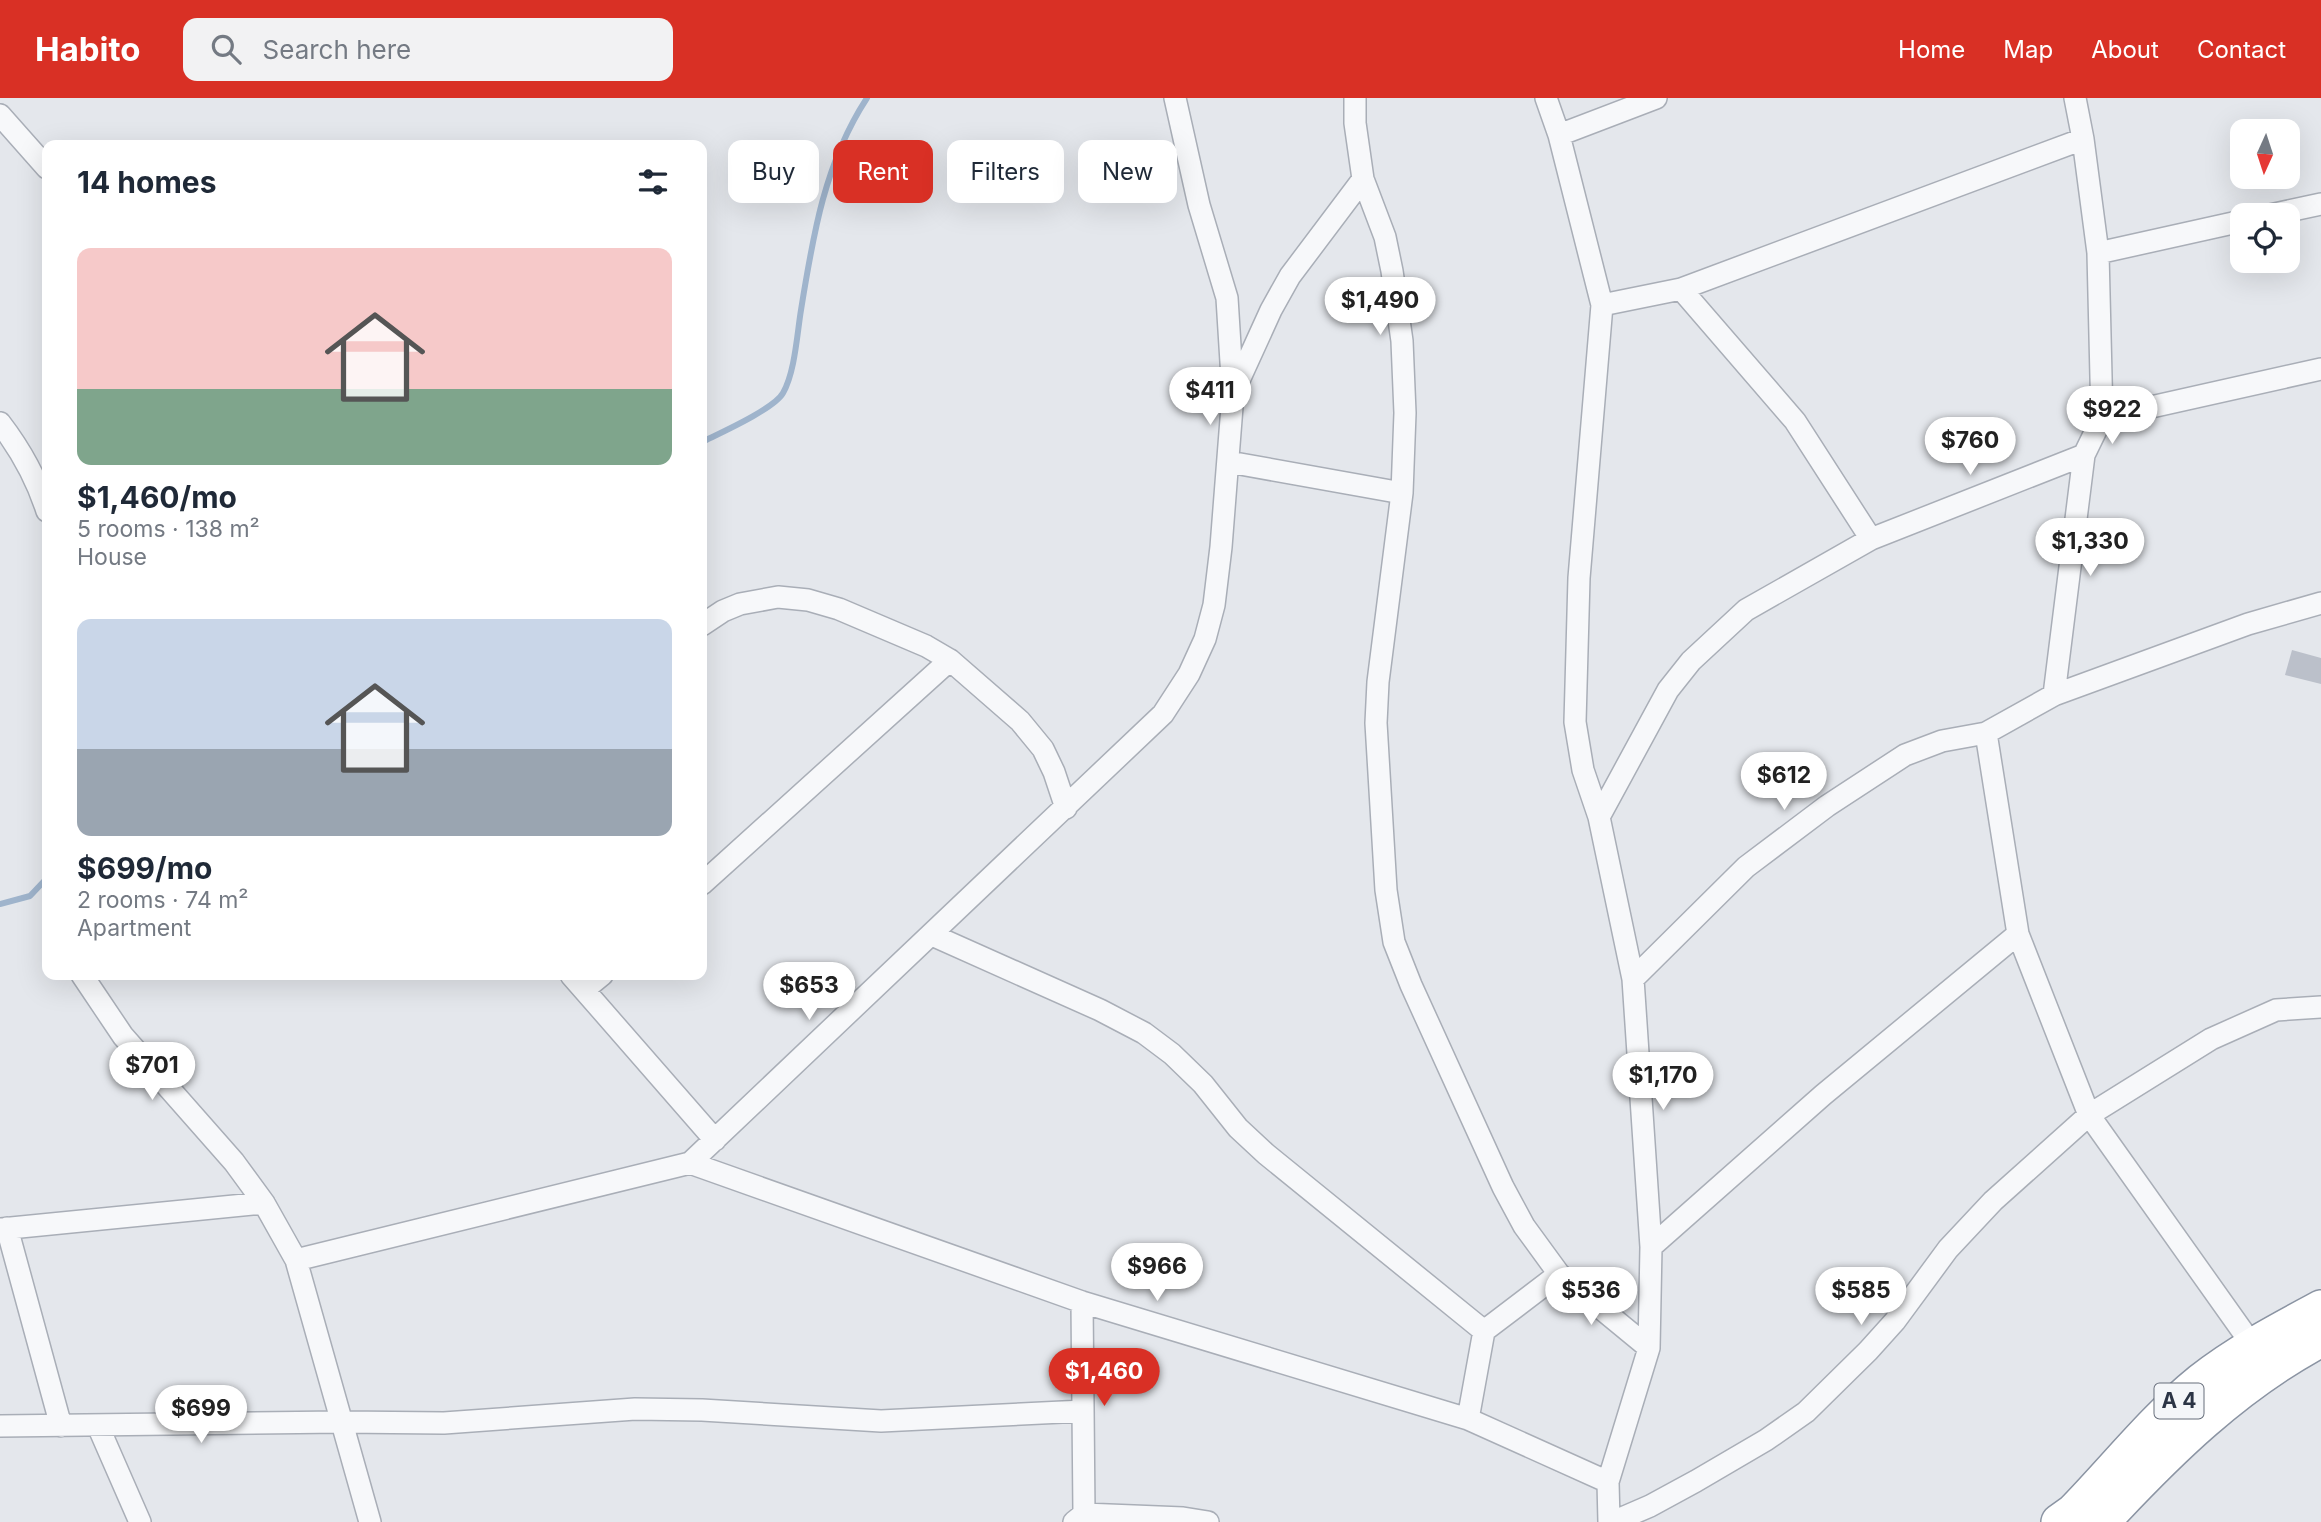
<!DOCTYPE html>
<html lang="en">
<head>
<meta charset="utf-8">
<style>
  body { margin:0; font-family:Inter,sans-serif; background:#f2f2f3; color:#1f2937; height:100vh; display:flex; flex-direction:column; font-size:26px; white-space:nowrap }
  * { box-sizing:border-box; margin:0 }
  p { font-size:23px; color:#747a83 }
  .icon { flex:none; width:38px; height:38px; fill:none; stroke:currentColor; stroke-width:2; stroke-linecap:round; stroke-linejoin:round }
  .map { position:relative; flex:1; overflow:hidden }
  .details { position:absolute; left:42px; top:42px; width:665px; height:840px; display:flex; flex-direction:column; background:#fff; border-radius:14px; box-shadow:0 7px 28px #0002 }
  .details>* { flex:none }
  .guide { position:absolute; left:728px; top:42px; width:665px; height:63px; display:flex; gap:14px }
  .needle { width:46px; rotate:183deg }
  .controls { position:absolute; left:2230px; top:21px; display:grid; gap:14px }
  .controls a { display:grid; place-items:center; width:70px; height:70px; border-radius:14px; background:#fff; box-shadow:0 7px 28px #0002; font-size:35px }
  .price { position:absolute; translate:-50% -60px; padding:0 16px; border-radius:24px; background:#fff; color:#222; font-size:23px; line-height:46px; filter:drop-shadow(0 2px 4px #0008) }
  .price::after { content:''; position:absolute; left:50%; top:42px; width:21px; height:16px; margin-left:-10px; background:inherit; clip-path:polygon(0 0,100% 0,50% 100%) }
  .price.selected { background:#d93025; color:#fff }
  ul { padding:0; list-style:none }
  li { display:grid; align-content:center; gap:14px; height:371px; padding:0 35px }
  li span { display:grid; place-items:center; height:217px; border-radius:14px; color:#555 }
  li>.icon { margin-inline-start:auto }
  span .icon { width:126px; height:126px; fill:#fffc; stroke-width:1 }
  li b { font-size:30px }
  h2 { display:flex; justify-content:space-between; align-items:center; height:84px; padding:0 35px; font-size:30px }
  .tag { padding:0 24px; border-radius:14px; background:#fff; box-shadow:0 7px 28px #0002; font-size:24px; line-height:63px }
  .tag.selected { background:#d93025; color:#fff }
  header { display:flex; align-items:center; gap:42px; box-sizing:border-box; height:98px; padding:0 35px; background:#d93025; color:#fff }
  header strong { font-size:33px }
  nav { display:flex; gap:38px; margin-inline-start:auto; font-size:24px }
  .search { width:490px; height:63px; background:#f2f2f3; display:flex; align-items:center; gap:18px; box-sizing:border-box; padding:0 24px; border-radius:14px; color:#747a83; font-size:26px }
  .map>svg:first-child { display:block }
</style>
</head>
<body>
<header>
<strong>Habito</strong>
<div class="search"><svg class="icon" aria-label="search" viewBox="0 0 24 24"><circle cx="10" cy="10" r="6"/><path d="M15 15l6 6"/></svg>Search here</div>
<nav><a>Home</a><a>Map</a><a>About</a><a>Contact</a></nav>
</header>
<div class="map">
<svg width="2321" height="1424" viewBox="0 0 2321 1424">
  <rect width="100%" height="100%" fill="#e4e7ec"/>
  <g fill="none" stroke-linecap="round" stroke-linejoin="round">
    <path stroke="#9fb4cc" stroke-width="6" d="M702,344C720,335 774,311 783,295C795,274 797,236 801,212C813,137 825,64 867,0
      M0,806L30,798L47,780"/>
  </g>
  <path fill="#bbc0ca" d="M2292,552L2321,560V586L2285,577Z"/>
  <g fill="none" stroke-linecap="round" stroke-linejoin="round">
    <g stroke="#a9aeb7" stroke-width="24">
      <path id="minor" d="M1355,0V25L1363,81L1385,139L1392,173L1402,243L1405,315L1402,395L1378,584L1376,625L1386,792L1394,844L1411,887L1503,1089L1524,1128L1559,1176L1649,1250
        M1546,0L1559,37L1602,207L1579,480L1575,624L1583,672L1599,719L1633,881L1651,1149L1649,1250L1608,1384L1609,1424
        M0,17L47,70
        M1559,37L1656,0
        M2270,117L2321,106
        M2098,155L2242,123
        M1681,191L1795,323L1871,441
        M1602,207L1681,191L2083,41
        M1235,291L1271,212L1290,178L1363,81
        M2102,320L2321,271
        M0,325C20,351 37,382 47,413
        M1229,364L1402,395
        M702,527L723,513L740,506L778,499L808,502L839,511L926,548L950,562L1020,623L1043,651L1054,674L1066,710
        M2054,597L2084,357L2102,320L2098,155L2083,41L2075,0
        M1986,635L2018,836L2089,1017L2253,1248L2261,1253
        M1599,719L1668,592L1691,563L1746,512L1871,441L2084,357
        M702,786L950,562
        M932,837L1100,912L1144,935L1172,956L1203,986L1238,1030L1266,1056L1484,1233
        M82,877L123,938L234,1064L264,1105L296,1162L370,1424
        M571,877L715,1042
        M1633,881L1746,769L1827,708L1905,657L1942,643L1986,635L2054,597L2248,526L2321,505
        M585,891L602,877
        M690,1065L1082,1204L1468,1321L1608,1384
        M7,1130L61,1328
        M0,1131L264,1105
        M1651,1149L1823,997L2018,836
        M296,1162L690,1065L1163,616L1189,576L1205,541L1214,507L1221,449L1233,296L1227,200L1199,107L1175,0
        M1082,1204L1084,1416
        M1468,1321L1484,1233L1559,1176
        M0,1328L341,1324L444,1325L635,1311L702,1312L881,1323L1083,1313
        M98,1328L140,1424
        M1074,1424L1084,1416L1183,1420L1208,1424
        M1613,1424L1650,1408L1696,1383L1766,1342L1806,1314L1868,1253L1895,1223L1948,1151L1993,1103L2089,1017L2211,941L2276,912L2321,909"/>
    </g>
    <g stroke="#8b94a3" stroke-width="38">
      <path id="trunk" d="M2059,1424L2073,1414C2115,1371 2154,1321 2201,1283C2238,1254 2280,1232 2321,1210
        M2102,1424C2168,1353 2235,1287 2321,1241"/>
    </g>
    <use href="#minor" stroke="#f7f8fa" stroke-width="21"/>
    <use href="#trunk" stroke="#fff" stroke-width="35"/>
  </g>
  <g text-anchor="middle" stroke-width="5" stroke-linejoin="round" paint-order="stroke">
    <rect fill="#f4f6f9" stroke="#676e7b" stroke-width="2" x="2154.5" y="1285.5" width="49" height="35" rx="5"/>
    <g font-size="21" font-weight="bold" fill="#2b3445">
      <text x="2179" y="1310">A 4</text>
    </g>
  </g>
</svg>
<div class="controls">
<a><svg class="needle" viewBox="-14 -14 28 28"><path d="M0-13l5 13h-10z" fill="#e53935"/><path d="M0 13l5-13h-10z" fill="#747a83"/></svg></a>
<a><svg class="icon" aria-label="locate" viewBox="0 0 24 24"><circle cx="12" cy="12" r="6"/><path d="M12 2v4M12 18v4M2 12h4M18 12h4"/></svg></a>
</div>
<b class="price" style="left:1380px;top:239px">$1,490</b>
<b class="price" style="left:1210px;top:329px">$411</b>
<b class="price" style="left:2112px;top:348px">$922</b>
<b class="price" style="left:1970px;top:379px">$760</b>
<b class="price" style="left:2090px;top:480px">$1,330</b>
<b class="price" style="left:1784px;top:714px">$612</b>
<b class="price" style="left:809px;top:924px">$653</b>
<b class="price" style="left:152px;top:1004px">$701</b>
<b class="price" style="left:1663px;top:1014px">$1,170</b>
<b class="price" style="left:1157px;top:1205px">$966</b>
<b class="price" style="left:1591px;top:1229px">$536</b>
<b class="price" style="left:1861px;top:1229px">$585</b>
<b class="price selected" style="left:1104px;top:1310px">$1,460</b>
<b class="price" style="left:201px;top:1347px">$699</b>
<div class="guide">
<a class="tag">Buy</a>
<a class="tag selected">Rent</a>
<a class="tag">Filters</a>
<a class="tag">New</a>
</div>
<section class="details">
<h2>14 homes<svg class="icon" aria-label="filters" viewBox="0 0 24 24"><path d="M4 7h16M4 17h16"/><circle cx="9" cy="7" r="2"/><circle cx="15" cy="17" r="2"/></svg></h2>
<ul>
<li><span style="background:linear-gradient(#f6c9c9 65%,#7fa58c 0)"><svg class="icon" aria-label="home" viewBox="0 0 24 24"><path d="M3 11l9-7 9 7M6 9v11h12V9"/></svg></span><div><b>$1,460/mo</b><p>5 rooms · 138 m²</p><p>House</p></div></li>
<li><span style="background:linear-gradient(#c9d6e8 60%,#9aa5b1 0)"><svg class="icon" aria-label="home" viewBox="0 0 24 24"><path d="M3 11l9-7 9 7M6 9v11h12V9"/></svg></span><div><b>$699/mo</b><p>2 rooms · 74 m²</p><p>Apartment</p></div></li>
</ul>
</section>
</div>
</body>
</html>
